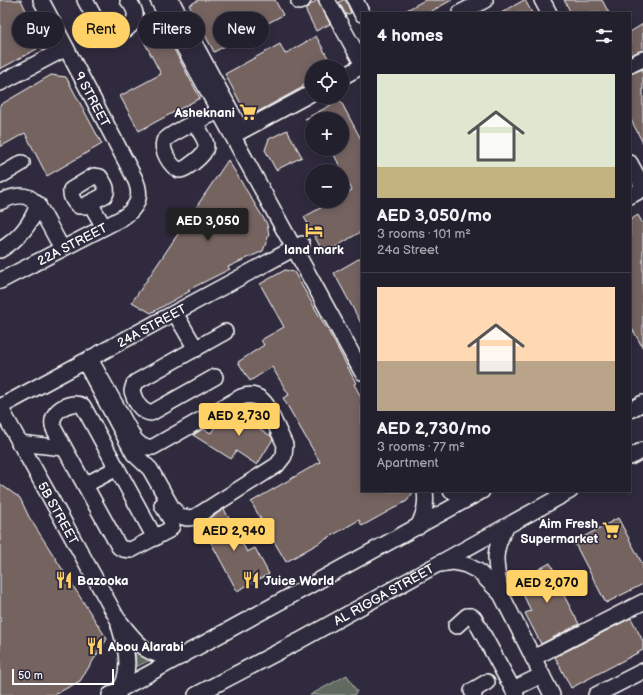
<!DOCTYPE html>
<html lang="en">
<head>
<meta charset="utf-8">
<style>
  body { margin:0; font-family:"Balsamiq Sans",sans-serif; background:#2f2d3a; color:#f1f3f6; height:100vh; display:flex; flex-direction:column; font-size:15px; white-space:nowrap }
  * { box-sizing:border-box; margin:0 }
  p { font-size:13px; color:#a3a3aa }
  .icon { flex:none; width:22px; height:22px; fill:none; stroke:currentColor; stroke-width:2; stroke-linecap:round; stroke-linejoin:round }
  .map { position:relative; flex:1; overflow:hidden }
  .sheet { position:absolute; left:361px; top:12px; width:270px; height:480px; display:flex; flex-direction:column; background:#23202e; border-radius:0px; box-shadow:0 2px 10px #0003,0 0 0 1px #403e4a }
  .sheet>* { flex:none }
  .top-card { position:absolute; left:12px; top:12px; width:289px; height:36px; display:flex; gap:8px }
  .buttons { position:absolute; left:305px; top:60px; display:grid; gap:8px }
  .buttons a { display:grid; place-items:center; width:44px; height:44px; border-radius:50%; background:#23202e; box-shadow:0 2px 10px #0003,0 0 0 1px #403e4a; font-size:20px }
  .scale { position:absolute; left:12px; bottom:10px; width:102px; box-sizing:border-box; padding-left:4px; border:2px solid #fff; border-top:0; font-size:11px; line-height:14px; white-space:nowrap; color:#fff; -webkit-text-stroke:3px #2f2a3d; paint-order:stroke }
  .price { position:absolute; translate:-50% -34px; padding:0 9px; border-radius:4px; background:#ffd166; color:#111; font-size:13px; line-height:26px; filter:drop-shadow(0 1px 2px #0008) }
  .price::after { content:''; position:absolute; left:50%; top:24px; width:12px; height:9px; margin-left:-6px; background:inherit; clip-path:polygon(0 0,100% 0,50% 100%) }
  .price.selected { background:#222; color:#fff }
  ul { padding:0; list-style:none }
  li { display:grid; align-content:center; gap:8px; height:212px; padding:0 16px }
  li+li { border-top:1px solid #403e4a }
  li span { display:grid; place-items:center; height:124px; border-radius:0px; color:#555 }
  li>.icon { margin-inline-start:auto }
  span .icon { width:72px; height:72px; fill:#fffc; stroke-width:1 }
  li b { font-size:17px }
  h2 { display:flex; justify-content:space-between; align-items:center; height:48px; padding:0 16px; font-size:17px }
  .chip { padding:0 14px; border-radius:18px; background:#23202e; box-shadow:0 2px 10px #0003,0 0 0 1px #403e4a; font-size:14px; line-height:36px }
  .chip.selected { background:#ffd166; color:#111 }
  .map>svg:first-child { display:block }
</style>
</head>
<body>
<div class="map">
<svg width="643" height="695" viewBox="0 0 643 695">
  <rect width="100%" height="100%" fill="#2f2a3d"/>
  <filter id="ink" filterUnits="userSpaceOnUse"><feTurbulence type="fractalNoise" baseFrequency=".025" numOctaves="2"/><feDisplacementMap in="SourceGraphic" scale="8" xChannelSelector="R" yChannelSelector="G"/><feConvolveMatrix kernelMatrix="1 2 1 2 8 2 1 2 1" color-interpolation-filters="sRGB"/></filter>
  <g filter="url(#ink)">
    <path fill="#616a5e" stroke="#b0b4ae" d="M135,650L150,660L136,667Z
      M347,675L357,692L354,695H310Z"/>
    <path fill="#746461" stroke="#fff" d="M0,0H21L39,37L41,43L37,49L0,69Z
      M199,0H275L283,15L214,52L189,5Z
      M317,0H318L330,24L316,31L305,9Z
      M342,0H346L351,13L346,15L339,2Z
      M425,0H452L428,13H401Z
      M525,0L532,13H501L524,0Z
      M564,0H602L609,13H571Z
      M160,23L200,98L139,131L120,96L161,74L140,34Z
      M643,24V50L630,55V32Z
      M316,36L333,67H312V80L302,86L303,87L248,117L225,74L280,44L285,54Z
      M643,69V143L630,118V74Z
      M51,75L66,77L102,144L47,176L25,133L0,147V105Z
      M340,100L362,141V231L324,254L304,217L322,207L318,201H342V195L352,190L331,149H342V119H305Z
      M287,130L302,157L276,170L265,150L269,139Z
      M228,160L267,224L269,235L263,251L228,267L230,269L188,290L190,291L151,313L132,302Z
      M638,215L643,224V348L630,325V220Z
      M362,257V325L334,273Z
      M285,270L294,272L335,343L356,383L354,384L362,399V491H414L407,501L362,526L359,520L286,562L251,502L320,462L283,398L289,395L272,367L250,381L238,362L264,345L261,340L284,327L260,284Z
      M245,405L259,414L253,425L271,436L273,439L257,465L236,451L231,459L193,435L203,429L211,433L219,420L230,427Z
      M0,484L20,498L29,517L107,639L80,681L54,695H0Z
      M224,509L247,552L255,548L269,574L237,591L201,524Z
      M618,518L643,565V584L606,603L574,542Z
      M550,563L564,589L561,590L579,624L541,644L525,613L531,611L520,588V583L523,578Z
      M631,618L643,641V650L571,688L555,657Z"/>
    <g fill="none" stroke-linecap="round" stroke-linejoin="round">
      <g stroke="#fff" stroke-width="18">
        <g id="minor">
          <path d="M85,0L103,33L105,35L111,37C120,33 137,26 135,14C135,9 131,4 128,0"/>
          <path d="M158,0L362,372"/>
          <path d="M171,0L241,130"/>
          <path d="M327,0L362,63"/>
          <path d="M355,0L362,14"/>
          <path d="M542,0L549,13"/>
          <path d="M299,2L303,0"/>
          <path d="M460,13L485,0"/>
          <path d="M630,65L643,59"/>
          <path d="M342,77L362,66"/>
          <path d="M0,83L66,48"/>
          <path d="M195,123C206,143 214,147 193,163C188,166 185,170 179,170C170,166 161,150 164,141C171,132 207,117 219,111"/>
          <path d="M234,135L312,93"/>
          <path d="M630,163L643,187"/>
          <path d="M0,176L22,163"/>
          <path d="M94,176L100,177C103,182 109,188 105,195L84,206H79C74,203 70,196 71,190Z"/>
          <path d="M630,196L643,189"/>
          <path d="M0,202C26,189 35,197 47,221C52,230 57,239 62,249"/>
          <path d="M90,203L104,227"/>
          <path d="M0,250C19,239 31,225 38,204"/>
          <path id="s1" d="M0,281L122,218C139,207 143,195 134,177L41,0"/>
          <path d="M175,313L196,349"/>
          <path d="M85,362L134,454L150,469L172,508L180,516L187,518L195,517L277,465L284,456L285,445L267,406C261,396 252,393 241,397L153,447H143L135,440L90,359"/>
          <path d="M215,377L151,413C140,412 135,401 132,391L134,384L136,382L225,332"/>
          <path id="s2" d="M0,407L302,244"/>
          <path id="s3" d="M0,407L117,618C137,643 145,658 180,657"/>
          <path d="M630,410L643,403"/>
          <path d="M19,443L64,448"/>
          <path d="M630,457L643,450"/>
          <path d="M85,485L117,468"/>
          <path d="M451,491L462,494H476"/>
          <path d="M418,527C424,514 427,505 425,491"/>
          <path d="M155,538L83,406C70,399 47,412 54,429L119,547L123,549L131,550L169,530L172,526V522L162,505"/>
          <path d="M440,564L453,562L466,565L478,571L501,594L552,695"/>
          <path d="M501,594C496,566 491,553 506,527"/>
          <path d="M119,625C124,643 130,659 125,678C124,683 121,687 119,692"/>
          <path d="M456,626L467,616H471L474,618L516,695"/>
          <path d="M533,658L643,602"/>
          <path d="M513,689L542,675"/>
          <path d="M110,695L482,491"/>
          <path id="s4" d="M196,695L299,641L570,491"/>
          <path d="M474,695L472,691L487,682"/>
          <path d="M596,695L643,671"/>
        </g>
      </g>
      <use href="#minor" stroke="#2f2a3d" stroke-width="15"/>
    </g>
  </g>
  <defs>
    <g id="supermarket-bare" transform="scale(1.38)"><path d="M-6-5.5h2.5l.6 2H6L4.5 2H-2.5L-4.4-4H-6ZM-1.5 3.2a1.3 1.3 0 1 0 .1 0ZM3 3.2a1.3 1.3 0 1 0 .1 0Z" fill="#ffd166" stroke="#2f2a3d" stroke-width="2.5" paint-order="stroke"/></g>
    <g id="hotel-bare" transform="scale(1.38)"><path d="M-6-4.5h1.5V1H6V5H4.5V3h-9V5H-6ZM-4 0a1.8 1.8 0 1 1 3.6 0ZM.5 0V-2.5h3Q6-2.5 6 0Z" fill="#ffd166" stroke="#2f2a3d" stroke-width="2.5" paint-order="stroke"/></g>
    <g id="restaurant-bare" transform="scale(1.38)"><path d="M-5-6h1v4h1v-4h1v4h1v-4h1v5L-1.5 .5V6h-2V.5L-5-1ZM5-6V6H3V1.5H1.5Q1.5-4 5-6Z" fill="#ffd166" stroke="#2f2a3d" stroke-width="2.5" paint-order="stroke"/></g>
  </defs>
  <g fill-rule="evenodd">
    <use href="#supermarket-bare" x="248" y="112"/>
    <use href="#hotel-bare" x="314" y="230"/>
    <use href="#supermarket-bare" x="611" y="530"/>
    <use href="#restaurant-bare" x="64" y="580"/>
    <use href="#restaurant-bare" x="251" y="580"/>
    <use href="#restaurant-bare" x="95" y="646"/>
  </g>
  <g text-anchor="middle" stroke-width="3" stroke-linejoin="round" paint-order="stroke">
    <g font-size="13" fill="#fff" stroke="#2f2a3d">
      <text transform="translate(93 99) rotate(62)" y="5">9 STREET</text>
      <text dy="5" stroke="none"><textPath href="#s1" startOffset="81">22A STREET</textPath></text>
      <text dy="5" stroke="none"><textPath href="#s2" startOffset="172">24A STREET</textPath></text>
      <text dy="5" stroke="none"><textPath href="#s3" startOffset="121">5B STREET</textPath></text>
      <text dy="5" stroke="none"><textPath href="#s4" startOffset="213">AL RIGGA STREET</textPath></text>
    </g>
    <g font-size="13" font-weight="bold" fill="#fff" stroke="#2f2a3d" text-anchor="start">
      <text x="235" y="117" text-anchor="end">Asheknani</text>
      <text x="314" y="254" text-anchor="middle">land mark</text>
      <text x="598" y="528" text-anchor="end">Aim Fresh<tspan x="598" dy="15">Supermarket</tspan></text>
      <text x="77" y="585">Bazooka</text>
      <text x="264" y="585">Juice World</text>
      <text x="108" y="651">Abou Alarabi</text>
    </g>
  </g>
</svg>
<div class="buttons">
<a><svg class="icon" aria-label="locate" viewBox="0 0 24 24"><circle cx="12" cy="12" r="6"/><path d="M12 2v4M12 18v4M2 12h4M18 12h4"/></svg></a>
<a>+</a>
<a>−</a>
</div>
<div class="scale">50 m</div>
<b class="price selected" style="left:208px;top:242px">AED 3,050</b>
<b class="price" style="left:239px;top:437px">AED 2,730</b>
<b class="price" style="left:234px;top:552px">AED 2,940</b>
<b class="price" style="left:547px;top:604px">AED 2,070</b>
<div class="top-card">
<a class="chip">Buy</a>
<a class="chip selected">Rent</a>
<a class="chip">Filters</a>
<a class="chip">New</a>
</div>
<section class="sheet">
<h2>4 homes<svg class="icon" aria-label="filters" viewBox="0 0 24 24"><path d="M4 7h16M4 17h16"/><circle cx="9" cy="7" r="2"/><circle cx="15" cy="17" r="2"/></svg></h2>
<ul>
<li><span style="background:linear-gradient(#dfe7d0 75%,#c2b280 0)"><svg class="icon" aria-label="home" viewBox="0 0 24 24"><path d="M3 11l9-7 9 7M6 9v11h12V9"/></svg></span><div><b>AED 3,050/mo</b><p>3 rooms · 101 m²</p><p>24a Street</p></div></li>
<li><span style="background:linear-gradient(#ffd9b3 60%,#b9a48a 0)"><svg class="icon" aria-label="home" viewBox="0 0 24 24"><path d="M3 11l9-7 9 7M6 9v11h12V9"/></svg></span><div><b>AED 2,730/mo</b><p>3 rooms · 77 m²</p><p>Apartment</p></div></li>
</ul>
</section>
</div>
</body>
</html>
